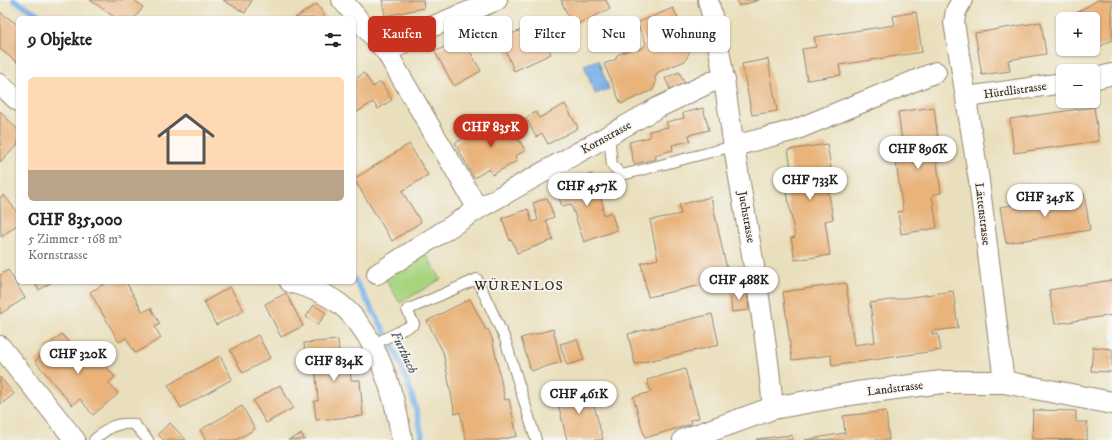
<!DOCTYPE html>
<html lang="de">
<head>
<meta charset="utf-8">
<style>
  body { margin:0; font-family:"IM FELL DW Pica",serif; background:#f2f2f2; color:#222; height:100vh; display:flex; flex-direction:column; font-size:15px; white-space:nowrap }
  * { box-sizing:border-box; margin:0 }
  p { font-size:13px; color:#767676 }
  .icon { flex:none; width:22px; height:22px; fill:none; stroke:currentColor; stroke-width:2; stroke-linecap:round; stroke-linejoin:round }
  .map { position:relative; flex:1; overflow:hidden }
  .side { position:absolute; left:16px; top:16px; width:340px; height:268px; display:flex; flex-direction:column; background:#fff; border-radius:6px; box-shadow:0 1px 3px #0004 }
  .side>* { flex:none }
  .top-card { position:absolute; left:368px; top:16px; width:380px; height:36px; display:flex; gap:8px }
  .fabs { position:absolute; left:1056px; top:12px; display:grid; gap:8px }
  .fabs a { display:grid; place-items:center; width:44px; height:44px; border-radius:6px; background:#fff; box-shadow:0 1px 3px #0004; font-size:20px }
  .price { position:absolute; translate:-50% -34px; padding:0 9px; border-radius:14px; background:#fff; color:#222; font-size:13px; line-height:26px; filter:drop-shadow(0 1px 2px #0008) }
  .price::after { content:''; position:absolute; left:50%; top:24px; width:12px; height:9px; margin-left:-6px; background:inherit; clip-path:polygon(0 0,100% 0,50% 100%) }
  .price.selected { background:#c8321e; color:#fff }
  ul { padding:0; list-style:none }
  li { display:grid; align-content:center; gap:8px; height:212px; padding:0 12px }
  li span { display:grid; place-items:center; height:124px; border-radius:6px; color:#555 }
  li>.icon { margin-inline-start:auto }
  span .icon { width:72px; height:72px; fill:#fffc; stroke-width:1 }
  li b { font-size:17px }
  h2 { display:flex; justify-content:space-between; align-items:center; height:48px; padding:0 12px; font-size:17px }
  .tag { padding:0 14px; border-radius:6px; background:#fff; box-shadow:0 1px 3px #0004; font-size:14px; line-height:36px }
  .tag.selected { background:#c8321e; color:#fff }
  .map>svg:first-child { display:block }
</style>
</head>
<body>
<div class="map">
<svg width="1112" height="440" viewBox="0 0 1112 440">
  <rect width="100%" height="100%" fill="#f6f6f2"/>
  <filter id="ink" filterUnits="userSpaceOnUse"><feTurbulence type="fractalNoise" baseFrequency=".025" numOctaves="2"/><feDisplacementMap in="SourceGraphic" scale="8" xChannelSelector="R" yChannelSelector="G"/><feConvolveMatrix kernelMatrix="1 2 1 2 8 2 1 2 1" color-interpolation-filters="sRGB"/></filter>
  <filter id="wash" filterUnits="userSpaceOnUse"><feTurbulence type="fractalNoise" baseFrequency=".012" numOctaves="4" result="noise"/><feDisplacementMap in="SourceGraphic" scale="16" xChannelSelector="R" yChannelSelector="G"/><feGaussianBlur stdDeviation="0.9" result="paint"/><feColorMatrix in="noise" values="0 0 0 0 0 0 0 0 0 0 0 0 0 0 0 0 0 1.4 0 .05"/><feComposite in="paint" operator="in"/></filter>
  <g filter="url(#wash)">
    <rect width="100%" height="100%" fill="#eadfbc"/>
    <path fill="#a8d480" stroke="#727f4f" d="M424,251L441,279L400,303L383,275Z"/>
    <path fill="#7bb1e9" stroke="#5b6e84" d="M598,60L609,89L595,94L584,65Z"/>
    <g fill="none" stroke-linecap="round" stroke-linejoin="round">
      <path stroke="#7bb1e9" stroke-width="5.5" d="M14,0L45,18
        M354,279C374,312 394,345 407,380C414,400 419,420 423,440"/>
    </g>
    <g id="blocks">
      <path fill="#e9b37a" d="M90,0H134L143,7L135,18H116Z
        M223,0H252L245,13Z
        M382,0H423L424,8L385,16Z
        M561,0H606L610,9L572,26Z
        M737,0H759L739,6Z
        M1098,0H1112V40L1094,50L1093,19H1076L1073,15Z
        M317,4L326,18H295Z
        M673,8L686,36L688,35L687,30L702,28L705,46L691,49L685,61L658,72L655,78L656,82L653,90L621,104L604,64L616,59L617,55L636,47L638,50L644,47L646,43L637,23Z
        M0,12L18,25V63L0,49Z
        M916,12L922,52L839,65L841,75L807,80L802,49L816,47L814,37L895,25L893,16Z
        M1041,22L1046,54L1008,60L1010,71L982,75L975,33Z
        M529,27L533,37L542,33L551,54L514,71L501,38Z
        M462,37L481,71L454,86L435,52Z
        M768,59L777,111L752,115L742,64Z
        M679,72L685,84L671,91L665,78Z
        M364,73L373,87L381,82L392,100L378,109L373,102L354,114V80Z
        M565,104L578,128L548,144L542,133L536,137L526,118L536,112L539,118Z
        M934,107L939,148H935L941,193L932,195L937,228L901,234L898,212L903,211L894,149L903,148L898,112Z
        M1094,107L1099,141L1014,153L1010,119Z
        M703,108L709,130L689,135L690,141L672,145L673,150L655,155L656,159L634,164L629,142L650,137L649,131L668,127L666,122L684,118L683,113Z
        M0,111L18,130V145L0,162Z
        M506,115L525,151L515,156L517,161L492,175L489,169L474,178L455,143Z
        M409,144L428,175L402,191L421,222L392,241L354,179Z
        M827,144L831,168L825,169L833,219L825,221L830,255L795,260L791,238L795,237L785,181L793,180L788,150Z
        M592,174L604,208H602L604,215L611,212L617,230L584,242L571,204L562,206L555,187Z
        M1084,194L1090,230L1006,243L1000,207Z
        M4,195L18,213V224L1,237L0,198Z
        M711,197L729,279L648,297L641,263L658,259L650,220L681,214L679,205Z
        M547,198L554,217L546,220L553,240L517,253L512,240L510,241L502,218L528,209L532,222L538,220L533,203Z
        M8,270L25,298L0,314V275Z
        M1112,280V315L1055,324L1049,290Z
        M34,282H52L39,290Z
        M108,282H126L143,312L151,308L160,324L155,327L161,338L135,353L126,338L119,342L90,292Z
        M846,283L854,345L875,342L870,303L953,291L958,328L932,331V335L938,334L941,350L832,366L831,355L792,360L783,292Z
        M230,287L244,311L216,325L204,302Z
        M747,291L749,310L732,312L730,292Z
        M286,293L303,326L281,337L265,304Z
        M470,299L486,330L488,329L492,338L505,400L509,399L517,436L499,440H466L460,412L455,414L443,352L427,321Z
        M314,305L326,313L318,325L306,317Z
        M712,314L719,345L635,364L628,334Z
        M553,329L561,362L531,371L521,338Z
        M62,334L80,356L77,358L82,364L95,353L115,377L109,383L118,394L93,415L80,399L72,405L35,361L47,351L45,348Z
        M258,335L270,358L243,373L230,350Z
        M577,339L584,360L567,365L560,344Z
        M338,340L339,355L349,354L351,380H360L363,416L316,420L314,401H318L315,362H305L304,343Z
        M1093,347L1112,349V372L1091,371Z
        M220,356L232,379L181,408L168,385Z
        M685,369L699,418L690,420L691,424L645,438L633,397L651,392L647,380Z
        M0,377L14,394L0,405Z
        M280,385L293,408L266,423L253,401Z
        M589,386L603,440H567L556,395Z
        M242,406L255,429L236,440H206L200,430Z
        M1033,410L1076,411V422H1087V440L1032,439Z
        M886,411L889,440H805L845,433L843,416Z
        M170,423L186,440H163L158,434Z
        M302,434L304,440H288Z
        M792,435V440H756V439Z"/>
    </g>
  </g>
  <g filter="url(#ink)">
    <use href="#blocks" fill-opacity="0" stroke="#92846d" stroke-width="1"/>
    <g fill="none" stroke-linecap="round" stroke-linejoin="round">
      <g stroke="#92846d" stroke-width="12">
        <path id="lane" d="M606,137L610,145L612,165L622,175L734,146
          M372,345L414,324L407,310L477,279L505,339L536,440
          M94,440C108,428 114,422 134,424L148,440"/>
      </g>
      <g stroke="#92846d" stroke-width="22">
        <path id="street" d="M342,0L387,53L478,209L657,108L711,82L725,80
          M708,0C721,48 726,97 734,147C748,234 765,320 773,408
          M962,0L956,11L954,22L979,181L1004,382
          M387,53L426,29L497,0
          M1093,79L1112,74
          M0,84L18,101
          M967,97L1063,83
          M734,146L795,130L936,72
          M377,274L478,209
          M290,282C308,287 325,293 340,304C377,334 395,395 402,440
          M0,346L75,440"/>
      </g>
      <g stroke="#92846d" stroke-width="24">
        <path id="secondary" d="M684,440L773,408L857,393L942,382H1004L1112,403"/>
      </g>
      <use href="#lane" stroke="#fff" stroke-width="10"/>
      <use href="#street" stroke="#fff" stroke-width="20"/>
      <use href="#secondary" stroke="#fff" stroke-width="22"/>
    </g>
  </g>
  <g text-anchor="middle" stroke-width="3.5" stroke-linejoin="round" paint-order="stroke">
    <g font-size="12" fill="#3b2a1e" stroke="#f6f6f2">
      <text transform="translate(1015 90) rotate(-8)" y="4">Hürdlistrasse</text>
      <text transform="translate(606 137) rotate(-29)" y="4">Kornstrasse</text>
      <text transform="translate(983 214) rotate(83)" y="4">Lättenstrasse</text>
      <text transform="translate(747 217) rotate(80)" y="4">Juchstrasse</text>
      <text transform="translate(895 388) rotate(-7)" y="4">Landstrasse</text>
    </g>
    <g font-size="13" font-style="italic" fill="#515965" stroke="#f6f6f2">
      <text transform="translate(405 352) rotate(65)" y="5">Furtbach</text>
    </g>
    <g font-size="14" letter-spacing="1" fill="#3b2a1e" stroke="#f6f6f2">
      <text x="519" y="290">WÜRENLOS</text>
    </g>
  </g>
</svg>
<div class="fabs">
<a>+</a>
<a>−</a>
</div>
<b class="price selected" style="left:491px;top:148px">CHF 835K</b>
<b class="price" style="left:918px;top:170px">CHF 896K</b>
<b class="price" style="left:810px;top:201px">CHF 733K</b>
<b class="price" style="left:587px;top:207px">CHF 457K</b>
<b class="price" style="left:1045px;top:218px">CHF 345K</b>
<b class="price" style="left:739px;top:301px">CHF 488K</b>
<b class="price" style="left:78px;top:375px">CHF 320K</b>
<b class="price" style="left:334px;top:382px">CHF 834K</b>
<b class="price" style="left:579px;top:415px">CHF 461K</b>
<div class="top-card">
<a class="tag selected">Kaufen</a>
<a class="tag">Mieten</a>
<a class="tag">Filter</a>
<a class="tag">Neu</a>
<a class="tag">Wohnung</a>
</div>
<section class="side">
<h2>9 Objekte<svg class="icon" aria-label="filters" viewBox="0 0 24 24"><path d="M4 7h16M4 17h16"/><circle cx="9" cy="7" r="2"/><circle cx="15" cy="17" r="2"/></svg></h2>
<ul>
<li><span style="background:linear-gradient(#ffd9b3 75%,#b9a48a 0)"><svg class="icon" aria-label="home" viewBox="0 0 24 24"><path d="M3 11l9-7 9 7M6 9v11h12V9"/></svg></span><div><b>CHF 835,000</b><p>5 Zimmer · 168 m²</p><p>Kornstrasse</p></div></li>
</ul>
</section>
</div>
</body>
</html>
